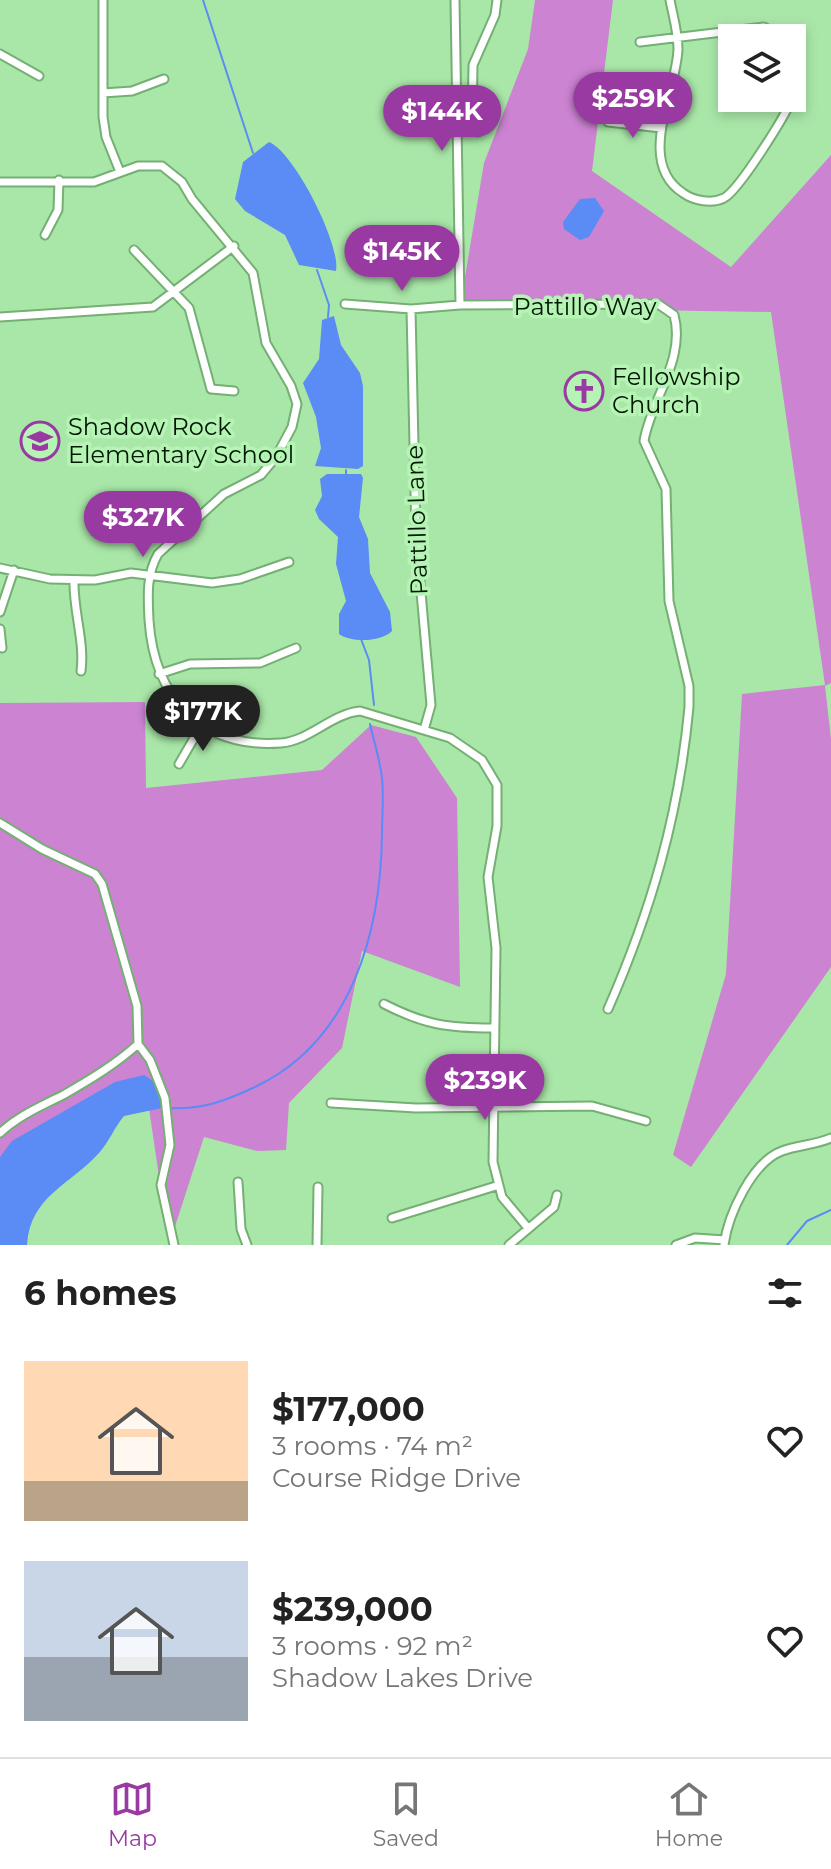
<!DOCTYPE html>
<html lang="en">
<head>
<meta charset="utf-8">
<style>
  body { margin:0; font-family:Montserrat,sans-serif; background:#f6f6f6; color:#222; height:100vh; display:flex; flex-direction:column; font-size:30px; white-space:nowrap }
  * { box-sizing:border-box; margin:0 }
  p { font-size:26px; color:#767676 }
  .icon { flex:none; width:44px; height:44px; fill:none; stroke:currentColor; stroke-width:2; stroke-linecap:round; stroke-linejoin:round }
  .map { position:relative; height:1245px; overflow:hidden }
  .drawer { display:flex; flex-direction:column; background:#fff; flex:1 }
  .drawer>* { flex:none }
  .fabs { position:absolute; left:718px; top:24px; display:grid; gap:16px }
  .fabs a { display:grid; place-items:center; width:88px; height:88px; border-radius:0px; background:#fff; box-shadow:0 4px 12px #0003; font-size:40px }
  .price { position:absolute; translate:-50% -68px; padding:0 18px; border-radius:28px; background:#9939a2; color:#fff; font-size:26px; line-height:52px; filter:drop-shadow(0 2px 4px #0008) }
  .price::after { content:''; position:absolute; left:50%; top:48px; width:24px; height:18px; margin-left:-12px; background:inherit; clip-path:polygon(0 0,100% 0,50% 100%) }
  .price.on { background:#222; color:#fff }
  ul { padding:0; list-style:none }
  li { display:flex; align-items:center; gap:24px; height:200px; padding:0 24px }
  li span { display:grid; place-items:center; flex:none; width:224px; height:160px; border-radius:0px; color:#555 }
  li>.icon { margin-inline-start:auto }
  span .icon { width:96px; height:96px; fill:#fffc; stroke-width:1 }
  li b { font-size:34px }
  h2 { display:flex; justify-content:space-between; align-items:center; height:96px; padding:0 24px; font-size:34px }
  .menu { display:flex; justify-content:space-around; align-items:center; height:112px; border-top:2px solid #e0e0e0; background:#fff; font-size:22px; color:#767676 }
  .menu a { display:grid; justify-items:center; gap:4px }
  .menu .on { color:#9939a2 }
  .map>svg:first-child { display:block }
</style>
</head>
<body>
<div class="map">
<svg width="831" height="1245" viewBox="0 0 831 1245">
  <rect width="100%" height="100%" fill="#a9e7a8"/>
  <path fill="#cc83d2" d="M535,0H613L592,171L731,267L831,155V683L825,686L831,739V967L691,1167L673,1155L726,974L742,694L825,685L771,312L460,307L484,163L528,49Z
    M145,702L146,788L322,770L371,725L416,737L457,798L460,987L362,951L342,1048L289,1103L286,1150L257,1151L204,1137L169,1245L146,1088L0,1191V703Z"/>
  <path fill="#5b8bf5" d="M269,142C294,152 341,244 336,271L299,265L285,235L245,211L235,199L243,162Z
    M595,198L604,211L589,237L580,240L564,229L563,222L580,199Z
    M334,316L341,345L360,373L363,386V466L358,469L315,466L321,448L316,417L303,383L319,359L322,320Z
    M327,474H361L363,478L359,517L368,539L370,573L390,612L392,631C381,642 352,643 339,634V614L346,601L336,564L338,537L319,519L315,510L322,496L320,479Z
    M144,1075L156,1083L162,1108L124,1116C114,1128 109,1142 99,1153C70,1185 30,1196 27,1245H0V1157L12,1141L115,1082Z"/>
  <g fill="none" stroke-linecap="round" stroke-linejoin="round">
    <path stroke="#5b8bf5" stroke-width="2" d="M203,0L253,153
      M317,270L329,305L328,317
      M346,474V470
      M361,639L369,660L374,705
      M168,1108C202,1110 225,1101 255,1087C352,1041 381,932 382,833C382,815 384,796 382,778C380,760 374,742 370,724
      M787,1245L807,1221L831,1210"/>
    <g stroke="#74af73" stroke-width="11">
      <path id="minor" d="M103,0V117L106,137L120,172
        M455,0L460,305
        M670,0C673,16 678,32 678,49C677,91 635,162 683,193C694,201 712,204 724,198C739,190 787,114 793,96C798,82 800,61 792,48
        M640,42L764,27L784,38
        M0,54L39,76
        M103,93L132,91L164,79
        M608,122L661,128
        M478,132L472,126L473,65L495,15L497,0
        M0,182H94L138,166H162L182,182L192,199L253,273L266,343L291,386L297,404L292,427L276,457L261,475L224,494L158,554C146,575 148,597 149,620C154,696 200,749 281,743C309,741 331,714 360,711L450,738L482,760L497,785V826L488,877L496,948L493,1162L502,1197L528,1228
        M45,235L58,210L59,180
        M134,250L189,308L211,389L234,391
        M345,304L411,309L460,305L658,304L674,315C686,360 651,399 644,441L666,489L669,601L689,686V707C679,815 651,911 608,1009
        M411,309L416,536L431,705L424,730
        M0,317L153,307L234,246
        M0,568L50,579L95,580L131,573L212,583L240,579L289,562
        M74,580C73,610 85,642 81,671
        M0,612L14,570
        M0,629L2,648
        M159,674L190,664L260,663L296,648
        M179,764L201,726
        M0,823L42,849L95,874L102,884L137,1006L138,1044C116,1064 91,1079 65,1094C42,1106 19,1115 0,1133
        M384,1004C425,1025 448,1028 493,1028
        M138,1044L150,1060L165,1098L170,1145L161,1185L174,1245
        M331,1103L416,1108L592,1106L646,1121
        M238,1182L241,1229L247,1245
        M392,1218L496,1186
        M317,1245L318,1187
        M509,1245L554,1207L557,1195
        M676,1245L695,1238L725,1240
        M724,1245C728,1215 752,1162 782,1151C798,1145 815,1145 831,1138"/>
    </g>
    <use href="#minor" stroke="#fff" stroke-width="7"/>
  </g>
  <defs>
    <g id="church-ring" transform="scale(2)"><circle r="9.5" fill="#b6f4b5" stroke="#9939a2" stroke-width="1.5"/><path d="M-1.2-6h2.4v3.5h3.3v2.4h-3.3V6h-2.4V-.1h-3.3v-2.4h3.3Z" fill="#9939a2"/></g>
    <g id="school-ring" transform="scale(2)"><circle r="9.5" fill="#b6f4b5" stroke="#9939a2" stroke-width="1.5"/><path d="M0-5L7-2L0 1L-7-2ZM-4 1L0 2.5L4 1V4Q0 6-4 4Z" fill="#9939a2"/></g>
  </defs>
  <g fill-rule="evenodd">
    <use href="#church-ring" x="584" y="391"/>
    <use href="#school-ring" x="40" y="441"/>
  </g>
  <g text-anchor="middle" stroke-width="7" stroke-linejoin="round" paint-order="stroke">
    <g font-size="24" fill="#021803" stroke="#b6f4b5">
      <text x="585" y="315">Pattillo Way</text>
      <text transform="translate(417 520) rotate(-92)" y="8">Pattillo Lane</text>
    </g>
    <g font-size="24" fill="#021803" stroke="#b6f4b5" text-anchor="start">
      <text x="612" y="385">Fellowship<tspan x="612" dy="28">Church</tspan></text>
      <text x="68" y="435">Shadow Rock<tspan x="68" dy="28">Elementary School</tspan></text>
    </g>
  </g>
</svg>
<div class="fabs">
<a><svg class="icon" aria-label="layers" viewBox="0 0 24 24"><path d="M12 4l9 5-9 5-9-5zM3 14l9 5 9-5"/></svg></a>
</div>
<b class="price" style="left:633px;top:140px">$259K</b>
<b class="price" style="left:442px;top:153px">$144K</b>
<b class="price" style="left:402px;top:293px">$145K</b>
<b class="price" style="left:143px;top:559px">$327K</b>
<b class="price on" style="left:203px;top:753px">$177K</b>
<b class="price" style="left:485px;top:1122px">$239K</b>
</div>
<section class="drawer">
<h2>6 homes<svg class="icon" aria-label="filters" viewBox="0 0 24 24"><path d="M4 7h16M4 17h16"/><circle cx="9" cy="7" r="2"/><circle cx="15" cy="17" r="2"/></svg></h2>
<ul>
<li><span style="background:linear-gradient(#ffd9b3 75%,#b9a48a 0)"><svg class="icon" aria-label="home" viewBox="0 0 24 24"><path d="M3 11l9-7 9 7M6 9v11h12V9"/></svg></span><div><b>$177,000</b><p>3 rooms · 74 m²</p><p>Course Ridge Drive</p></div><svg class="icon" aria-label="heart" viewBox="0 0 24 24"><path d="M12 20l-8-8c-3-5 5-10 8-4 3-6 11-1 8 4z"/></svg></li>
<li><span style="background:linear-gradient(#c9d6e8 60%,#9aa5b1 0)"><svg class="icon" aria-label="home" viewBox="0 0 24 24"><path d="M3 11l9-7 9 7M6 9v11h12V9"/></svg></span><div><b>$239,000</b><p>3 rooms · 92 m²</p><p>Shadow Lakes Drive</p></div><svg class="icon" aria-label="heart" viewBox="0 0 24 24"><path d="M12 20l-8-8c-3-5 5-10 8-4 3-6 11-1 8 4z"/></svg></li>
</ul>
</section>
<nav class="menu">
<a class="on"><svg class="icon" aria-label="map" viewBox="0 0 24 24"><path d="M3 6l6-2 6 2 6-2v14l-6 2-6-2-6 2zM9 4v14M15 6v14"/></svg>Map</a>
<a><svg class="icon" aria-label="saved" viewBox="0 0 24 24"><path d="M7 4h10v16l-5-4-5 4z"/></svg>Saved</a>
<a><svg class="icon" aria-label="home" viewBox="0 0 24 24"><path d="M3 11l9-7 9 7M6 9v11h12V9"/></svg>Home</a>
</nav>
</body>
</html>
